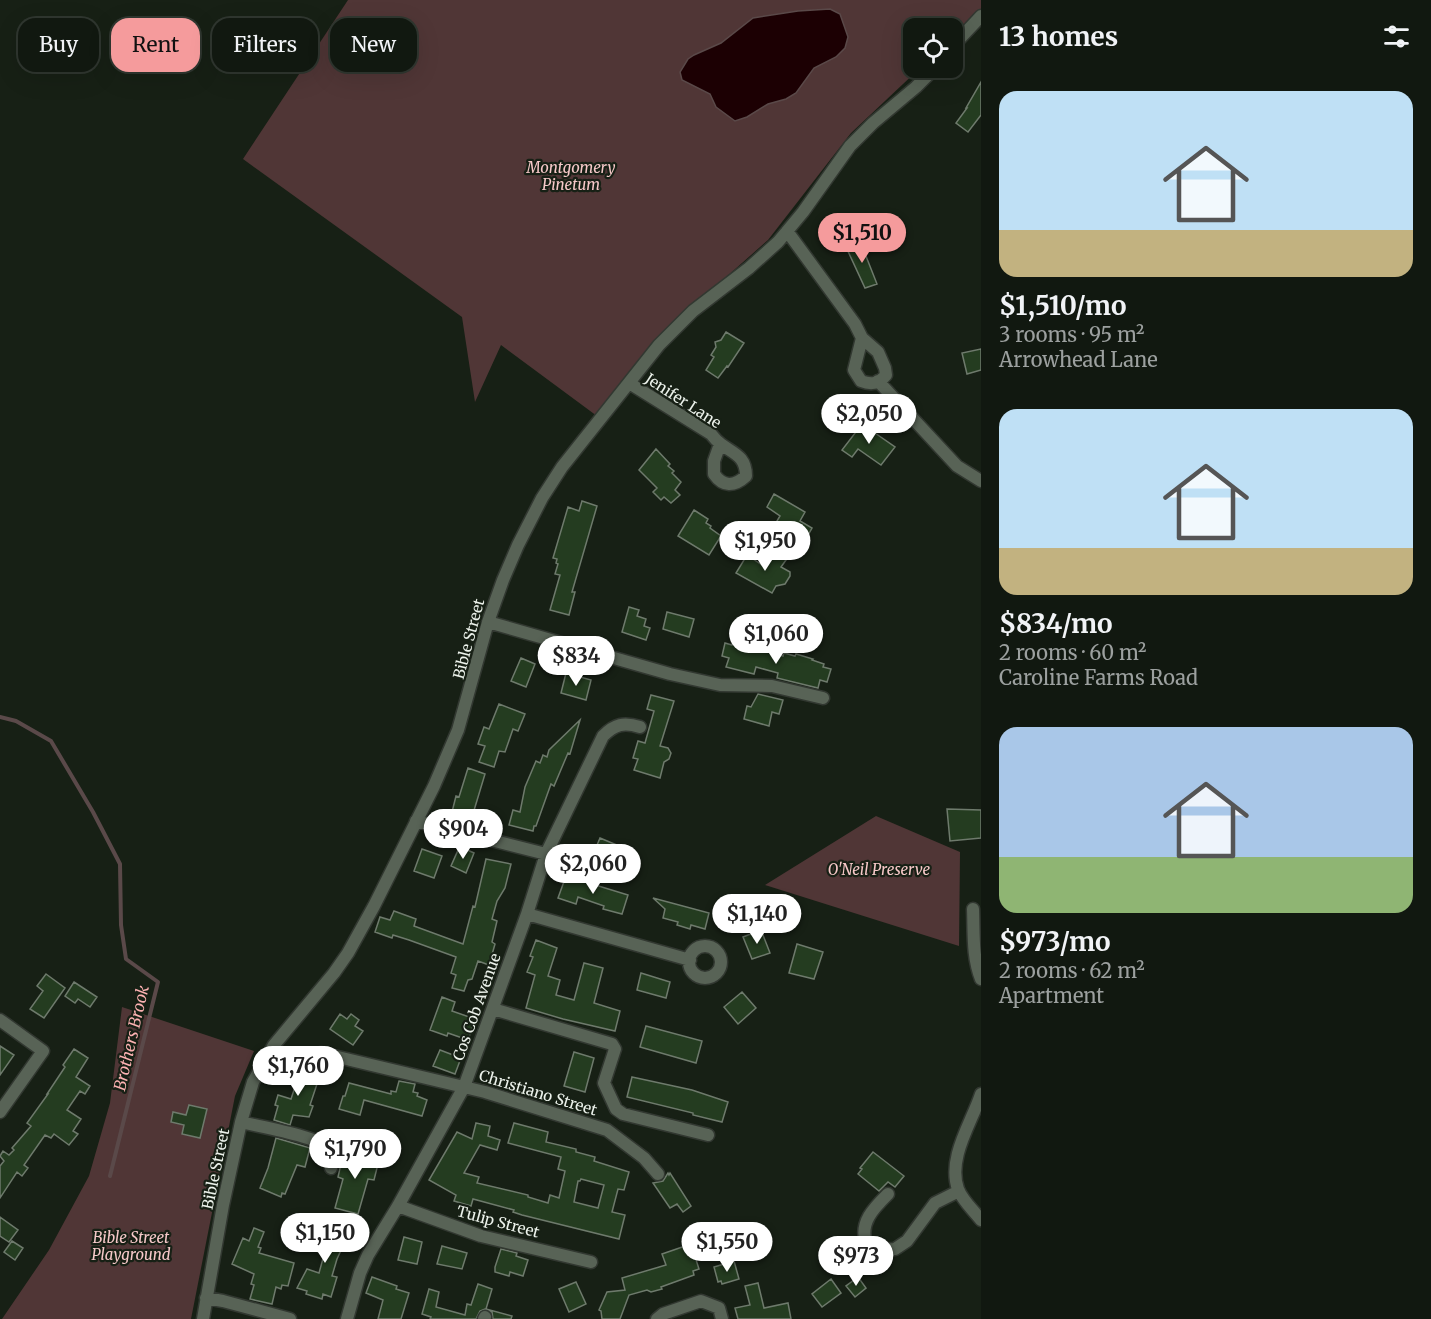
<!DOCTYPE html>
<html lang="en">
<head>
<meta charset="utf-8">
<style>
  body { margin:0; font-family:Merriweather,serif; background:#1e251e; color:#f1f3f6; height:100vh; display:flex; flex-direction:column; font-size:22px; white-space:nowrap }
  * { box-sizing:border-box; margin:0 }
  p { font-size:20px; color:#9ca09f }
  .icon { flex:none; width:33px; height:33px; fill:none; stroke:currentColor; stroke-width:2; stroke-linecap:round; stroke-linejoin:round }
  .map { position:relative; flex:1; overflow:hidden }
  .details { display:flex; flex-direction:column; background:#111810; width:450px }
  .details>* { flex:none }
  .guide { position:absolute; left:18px; top:18px; width:570px; height:54px; display:flex; gap:12px }
  .buttons { position:absolute; left:903px; top:18px; display:grid; gap:12px }
  .buttons a { display:grid; place-items:center; width:60px; height:60px; border-radius:12px; background:#111810; box-shadow:0 6px 24px #0002,0 0 0 2px #303730; font-size:30px }
  .price { position:absolute; translate:-50% -51px; padding:0 14px; border-radius:21px; background:#fff; color:#222; font-size:20px; line-height:39px; filter:drop-shadow(0 2px 3px #0008) }
  .price::after { content:''; position:absolute; left:50%; top:36px; width:18px; height:14px; margin-left:-9px; background:inherit; clip-path:polygon(0 0,100% 0,50% 100%) }
  .price.on { background:#f59b9c; color:#111 }
  ul { padding:0; list-style:none }
  li { display:grid; align-content:center; gap:12px; height:318px; padding:0 18px }
  li span { display:grid; place-items:center; height:186px; border-radius:18px; color:#555 }
  li>.icon { margin-inline-start:auto }
  span .icon { width:108px; height:108px; fill:#fffc; stroke-width:1 }
  li b { font-size:26px }
  h2 { display:flex; justify-content:space-between; align-items:center; height:72px; padding:0 18px; font-size:26px }
  .pill { padding:0 21px; border-radius:18px; background:#111810; box-shadow:0 6px 24px #0002,0 0 0 2px #303730; font-size:21px; line-height:54px }
  .pill.on { background:#f59b9c; color:#111 }
  main { display:flex; flex:1; min-height:0 }
  .map>svg:first-child { display:block }
</style>
</head>
<body>
<main>
<div class="map">
<svg width="981" height="1319" viewBox="0 0 981 1319">
  <rect width="100%" height="100%" fill="#172015"/>
  <path fill="#503636" d="M348,0H981V9L953,36L952,28H914V68H920L851,133L768,240L690,309L601,419L501,345L475,402L462,317L243,159Z
    M876,816L960,852L959,946L765,885Z
    M122,1007L254,1051L235,1096L191,1319H2L49,1250L89,1176L110,1103Z"/>
  <path fill="#1c0003" stroke="#5a4949" stroke-width="1.5" d="M830,9L840,14L848,37L845,48L836,57L814,68L796,93L786,99L768,104L747,117L735,121L716,107L710,94L682,80L680,72L688,59L694,55L721,43L753,18L798,11Z"/>
  <g fill="none" stroke-linecap="round" stroke-linejoin="round">
    <path stroke="#5a4949" stroke-width="4" d="M0,717L16,721L51,741L93,812L120,864L121,925L126,959L158,982L110,1176"/>
  </g>
  <path fill="#243c20" stroke="#6e7a6c" stroke-width="1.5" fill-rule="evenodd" d="M981,82V115L968,132L956,123L967,108H966Z
    M860,241L877,284L865,288L846,247Z
    M726,332L744,343L728,367L727,366L718,378L706,370L714,357L711,355L716,347L715,342L721,340Z
    M981,349V370L967,374L962,353Z
    M862,424L895,447L881,465L858,449L852,457L842,450Z
    M656,449L670,464L668,466L674,471L672,473L681,482L675,490L680,495L671,503L664,497L661,500L653,492L657,488L639,470Z
    M774,494L805,512L800,521L812,528L803,544L776,529L777,527L774,526L780,516L767,507Z
    M582,501L597,506L572,592H575L569,615L550,610L560,575L555,574L558,564L556,563L557,559L553,558L568,507L579,511Z
    M694,510L708,519L706,523L711,526L710,528L721,536L709,555L678,536Z
    M772,554L786,560L781,567L790,572V576L785,584L776,586L772,593L736,573L747,555L762,565L766,558H769Z
    M629,607L639,610L637,616L646,619L644,626L650,628L646,640L622,632Z
    M667,612L694,619L689,637L663,629Z
    M733,642L783,656L784,653L795,656L796,654L813,659L812,660L824,664L823,667L831,669L827,682L820,680L818,688L777,678L778,673L756,667L754,674L726,667L729,658L722,656L725,643L732,645Z
    M521,658L535,664L526,687L511,681Z
    M566,673L591,680L586,700L561,693Z
    M758,694L783,700L779,714L772,712L769,726L744,719L747,706L751,707Z
    M651,695L674,701L660,746L668,748L671,753L669,759L664,762L660,778L634,770L638,759L633,758L638,741L645,743L654,711L647,709Z
    M499,704L525,714L518,731L513,729L505,752L499,751L494,767L479,762L485,746L478,744L484,727L489,729Z
    M580,720L570,754L568,753L554,786L551,784L536,826H534L533,831L509,825L513,810L520,812L525,787L536,761L540,763L543,755L547,757L549,750Z
    M468,768L485,774L472,817L452,812L456,796L459,797Z
    M947,809L981,810V838L950,841Z
    M600,838L619,846L610,865L592,857Z
    M459,848L462,849L463,848L474,853L466,873L451,866Z
    M422,849L442,856L434,878L414,871Z
    M486,859L511,864L505,888L497,901L492,919L497,921L492,942L495,944L489,965L478,961L472,979L468,980L464,991L452,988L456,975L451,973L456,957L409,940L393,935L392,938L375,932L380,917L390,920L394,911L416,919L414,926L463,944L473,906L475,907Z
    M566,876L628,895L622,914L603,909L604,906L578,897L576,904L558,898Z
    M653,898L709,913L705,929L691,925L690,929L677,925L678,922L663,918L665,909Z
    M761,930L770,953L752,959L743,937Z
    M536,940L557,948L548,976L560,980L556,995L574,1000L584,963L603,968L594,1003L620,1011L615,1031L563,1019L526,1008L535,975L527,972L533,957L530,956Z
    M797,944L823,952L814,979L789,973Z
    M641,973L670,982L666,998L637,990Z
    M46,974L65,988L44,1018L30,1009L43,991L37,986Z
    M74,982L97,997L90,1007L78,999L75,1003L65,996Z
    M742,992L756,1008L738,1024L724,1007Z
    M442,997L455,1002L452,1011L475,1019L468,1040L448,1033L447,1036L430,1030Z
    M340,1014L347,1019L351,1014L359,1020L355,1026L363,1031L353,1045L330,1029Z
    M646,1026L702,1041L696,1063L640,1047Z
    M0,1046L14,1055L0,1075Z
    M74,1049L88,1058L76,1077L90,1086L85,1094L80,1091L67,1110L81,1119L73,1131L78,1134L69,1145L54,1134L51,1138L45,1135L24,1165L28,1168L22,1176L17,1172L0,1198V1166L4,1161L0,1156L3,1151L9,1155L14,1150L12,1148L31,1126L27,1123L48,1094H47L65,1067L63,1065Z
    M440,1050L461,1058L455,1074L433,1066Z
    M574,1052L594,1058L585,1092L564,1086Z
    M300,1064L317,1070L313,1083L317,1084L310,1105L313,1106L309,1117L293,1115L290,1125L274,1120L278,1106L275,1105L278,1095L291,1099L297,1081L295,1080Z
    M632,1077L692,1090L728,1102L722,1122L693,1115V1113L627,1097Z
    M399,1081L415,1084L413,1092L418,1093L417,1096L427,1100L422,1116L364,1100L360,1115L339,1109L343,1096H345L349,1083L391,1094V1091L396,1092Z
    M189,1105L207,1109L200,1138L182,1134L184,1125L171,1122L173,1112L186,1115Z
    M476,1123L490,1126L488,1136L500,1140L497,1150L480,1145L464,1173L479,1177L477,1183L528,1195V1197L548,1203L550,1195L559,1198L565,1171L558,1169L561,1157L508,1143L514,1123L548,1132L546,1142L576,1149V1152L595,1157L594,1161L629,1172L624,1190L618,1189L612,1212L625,1215L619,1239L522,1215L513,1212L514,1210L473,1199L471,1206L454,1201L456,1195L429,1180L457,1132L472,1139ZM581,1179L604,1185L598,1208L574,1202L578,1181H580Z
    M276,1138L310,1148L305,1167L297,1165L285,1194L282,1193L281,1197L260,1188L268,1168Z
    M344,1151L379,1160L374,1180L368,1179L358,1214L335,1208L343,1179L338,1177Z
    M873,1152L904,1176L895,1187L888,1182L879,1191L858,1174L862,1169L860,1168Z
    M668,1173L669,1175L670,1173L691,1206L683,1212L677,1204L670,1208L653,1183L663,1181Z
    M0,1217L18,1230L9,1242L0,1236Z
    M329,1223L349,1233L337,1259L332,1276L337,1277L331,1297L323,1294L322,1299L306,1294L307,1291L297,1288L307,1269L319,1273L324,1255L316,1251Z
    M254,1228L264,1232L258,1247L261,1248L259,1253L294,1263L288,1286L282,1285L281,1289L276,1287L272,1304L250,1299L254,1285L251,1284L254,1274L232,1264L243,1238L249,1241Z
    M404,1237L422,1242L417,1264L398,1260Z
    M12,1241L23,1248L15,1260L4,1252Z
    M691,1244L699,1269L693,1271L694,1275L661,1287L662,1289L651,1292L647,1290L629,1295L620,1319H602L601,1311L599,1310L607,1292L625,1290L622,1278L666,1265L662,1254Z
    M442,1246L467,1253L462,1269L437,1264Z
    M501,1249L517,1253L516,1256L528,1260L523,1276L510,1272L509,1276L495,1272V1267Z
    M734,1261L739,1279L722,1284L721,1281L718,1282L714,1267Z
    M372,1277L397,1286L396,1289L409,1293L401,1319H378L383,1300L366,1293Z
    M858,1277L866,1288L855,1297L846,1286Z
    M831,1279L841,1293L822,1307L812,1294Z
    M576,1282L586,1304L569,1312L559,1289Z
    M758,1283L764,1308L788,1303L791,1319H738L735,1308L750,1305L745,1286Z
    M478,1284L492,1289L486,1309L512,1316L511,1319H493L492,1312L485,1309L480,1311L476,1319H430L431,1317L422,1314L429,1289L439,1292L436,1307L465,1315L467,1304L471,1305Z"/>
  <g fill="none" stroke-linecap="round" stroke-linejoin="round">
    <g stroke="#323831" stroke-width="15">
      <path id="minor" d="M952,47L981,16
        M787,231L855,324L862,338L878,352L885,368L886,375C879,384 871,385 861,381L854,370L862,338
        M878,381L957,466L981,481
        M629,383L711,434C714,438 718,442 722,445C735,454 746,457 746,476C734,487 723,487 714,474V461L720,444
        M488,622L670,674L720,685L772,686L823,698
        M416,821L546,854
        M973,909C974,933 972,956 981,979
        M527,914L690,960
        M689 962a16 16 0 1 1 32 0a16 16 0 1 1-32 0Z
        M493,1009L612,1044L615,1049L604,1083L616,1109L623,1114L708,1135
        M0,1020L43,1051L0,1112
        M321,1053L485,1092L607,1130L644,1158L658,1174
        M981,1094C972,1122 947,1158 958,1189C962,1200 974,1211 981,1220
        M241,1122C261,1127 323,1137 335,1152L331,1168
        M888,1194C875,1207 859,1222 866,1243L880,1250L895,1249L907,1241L935,1203L959,1191
        M398,1206L481,1236L591,1262
        M206,1298L223,1301L290,1319
        M203,1319L223,1205L241,1122L253,1082L274,1045L334,973L348,953L374,906L434,786L458,730L488,622L503,580L518,545L542,498L562,467L659,345L693,311L749,268L778,242L803,212L850,146L873,123L916,87L935,68
        M347,1319L360,1273L368,1255L398,1206L464,1087L527,914L546,854L603,736C615,724 624,722 640,727
        M484,1319L485,1317
        M657,1319L663,1314L701,1301L719,1308L722,1319"/>
    </g>
    <use href="#minor" stroke="#586356" stroke-width="12"/>
  </g>
  <g text-anchor="middle" stroke-width="4.5" stroke-linejoin="round" paint-order="stroke">
    <g font-size="15" font-style="italic" fill="#f7c9c9" stroke="#172015">
      <text x="571" y="173">Montgomery<tspan x="571" dy="17">Pinetum</tspan></text>
      <text x="879" y="875">O'Neil Preserve</text>
      <text x="131" y="1243">Bible Street<tspan x="131" dy="17">Playground</tspan></text>
    </g>
    <g font-size="15" fill="#ecf2eb" stroke="#172015">
      <text transform="translate(683 401) rotate(33)" y="5">Jenifer Lane</text>
      <text transform="translate(469 639) rotate(-75)" y="5">Bible Street</text>
      <text transform="translate(477 1007) rotate(-70)" y="5">Cos Cob Avenue</text>
      <text transform="translate(538 1093) rotate(17)" y="5">Christiano Street</text>
      <text transform="translate(216 1169) rotate(-78)" y="5">Bible Street</text>
      <text transform="translate(498 1222) rotate(15)" y="5">Tulip Street</text>
    </g>
    <g font-size="16" font-style="italic" fill="#fcb2b2" stroke="#172015">
      <text transform="translate(131 1038) rotate(-77)" y="6">Brothers Brook</text>
    </g>
  </g>
</svg>
<div class="buttons">
<a><svg class="icon" aria-label="locate" viewBox="0 0 24 24"><circle cx="12" cy="12" r="6"/><path d="M12 2v4M12 18v4M2 12h4M18 12h4"/></svg></a>
</div>
<b class="price on" style="left:862px;top:264px">$1,510</b>
<b class="price" style="left:869px;top:445px">$2,050</b>
<b class="price" style="left:765px;top:572px">$1,950</b>
<b class="price" style="left:776px;top:665px">$1,060</b>
<b class="price" style="left:576px;top:687px">$834</b>
<b class="price" style="left:463px;top:860px">$904</b>
<b class="price" style="left:593px;top:895px">$2,060</b>
<b class="price" style="left:757px;top:945px">$1,140</b>
<b class="price" style="left:298px;top:1097px">$1,760</b>
<b class="price" style="left:355px;top:1180px">$1,790</b>
<b class="price" style="left:325px;top:1264px">$1,150</b>
<b class="price" style="left:727px;top:1273px">$1,550</b>
<b class="price" style="left:856px;top:1287px">$973</b>
<div class="guide">
<a class="pill">Buy</a>
<a class="pill on">Rent</a>
<a class="pill">Filters</a>
<a class="pill">New</a>
</div>
</div>
<section class="details">
<h2>13 homes<svg class="icon" aria-label="filters" viewBox="0 0 24 24"><path d="M4 7h16M4 17h16"/><circle cx="9" cy="7" r="2"/><circle cx="15" cy="17" r="2"/></svg></h2>
<ul>
<li><span style="background:linear-gradient(#bfe0f5 75%,#c2b280 0)"><svg class="icon" aria-label="home" viewBox="0 0 24 24"><path d="M3 11l9-7 9 7M6 9v11h12V9"/></svg></span><div><b>$1,510/mo</b><p>3 rooms · 95 m²</p><p>Arrowhead Lane</p></div></li>
<li><span style="background:linear-gradient(#bfe0f5 75%,#c2b280 0)"><svg class="icon" aria-label="home" viewBox="0 0 24 24"><path d="M3 11l9-7 9 7M6 9v11h12V9"/></svg></span><div><b>$834/mo</b><p>2 rooms · 60 m²</p><p>Caroline Farms Road</p></div></li>
<li><span style="background:linear-gradient(#a9c7e8 70%,#8fb573 0)"><svg class="icon" aria-label="home" viewBox="0 0 24 24"><path d="M3 11l9-7 9 7M6 9v11h12V9"/></svg></span><div><b>$973/mo</b><p>2 rooms · 62 m²</p><p>Apartment</p></div></li>
</ul>
</section>
</main>
</body>
</html>
